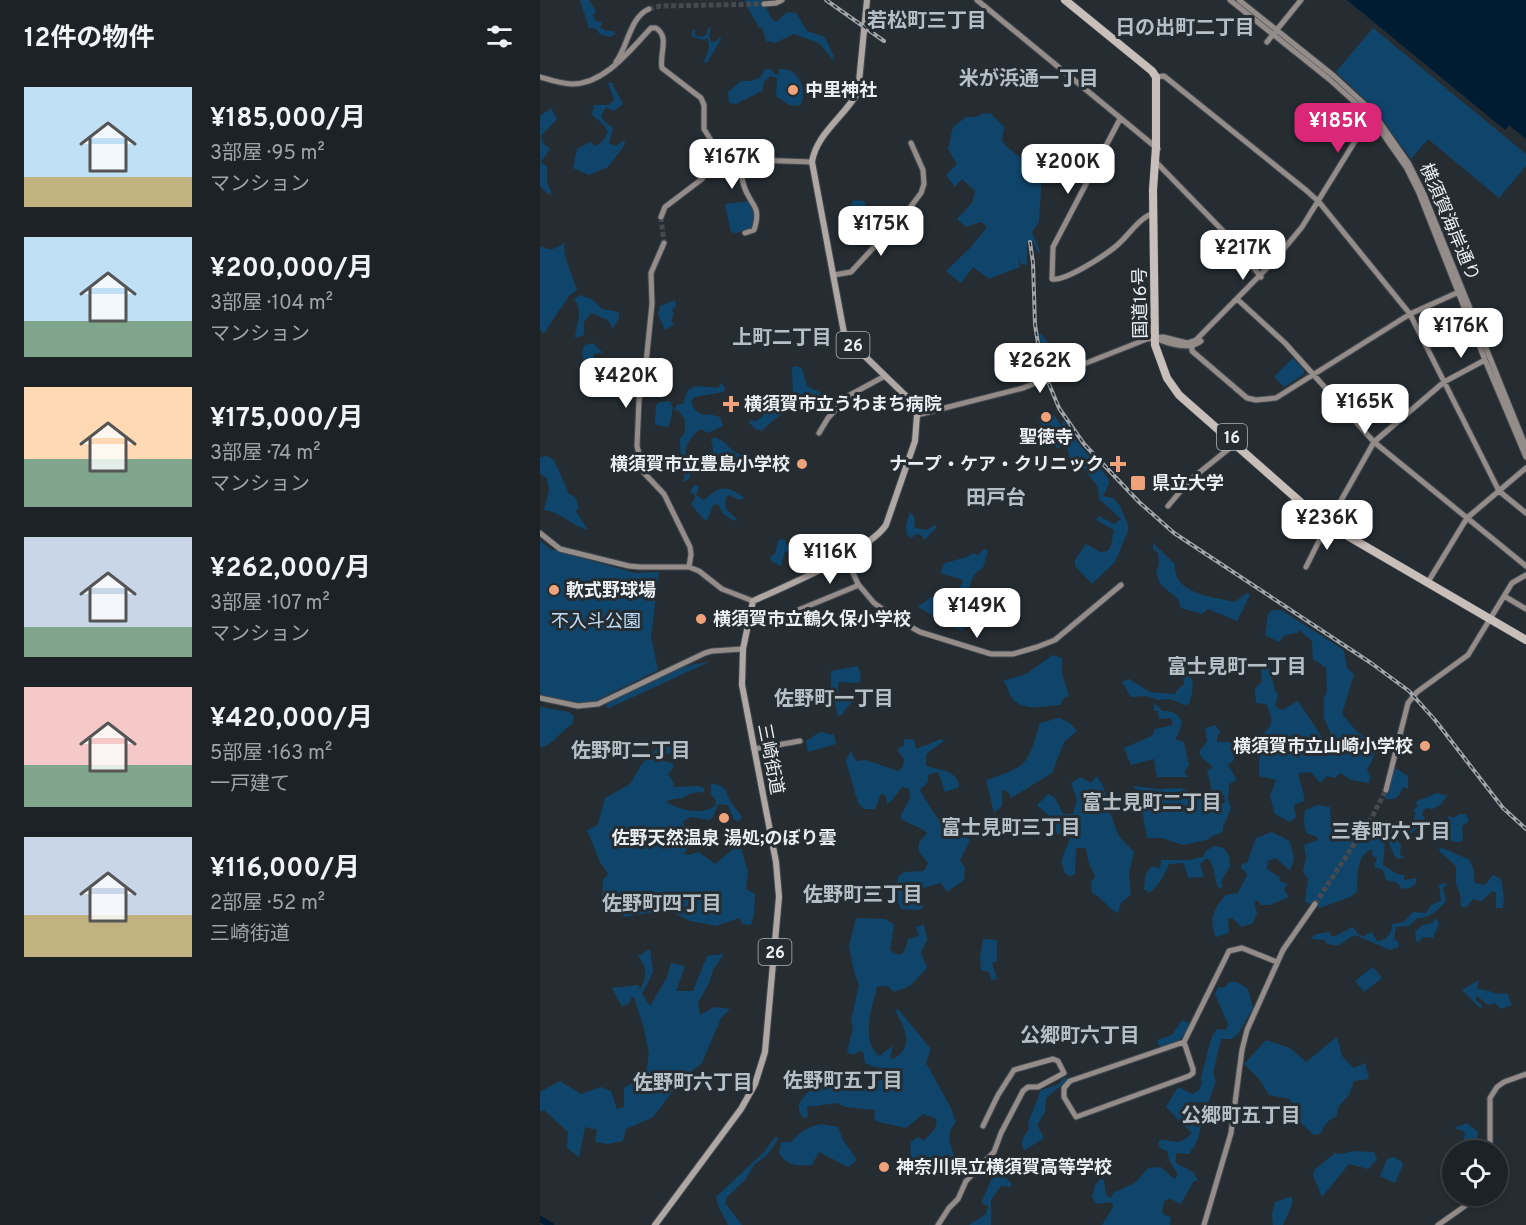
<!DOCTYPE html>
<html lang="ja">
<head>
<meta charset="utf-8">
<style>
  body { margin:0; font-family:Overpass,"Noto Sans JP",sans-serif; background:#252a2e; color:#f1f3f6; height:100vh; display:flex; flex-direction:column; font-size:22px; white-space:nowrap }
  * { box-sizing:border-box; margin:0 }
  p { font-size:20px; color:#a0a4a7 }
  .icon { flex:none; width:33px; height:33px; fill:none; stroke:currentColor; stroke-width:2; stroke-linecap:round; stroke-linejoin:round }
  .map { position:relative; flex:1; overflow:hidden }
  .panel { display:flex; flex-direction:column; background:#1c2226; width:540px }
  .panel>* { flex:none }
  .fabs { position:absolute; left:902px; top:1140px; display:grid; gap:12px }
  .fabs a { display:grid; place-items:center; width:66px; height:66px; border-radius:50%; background:#1c2226; box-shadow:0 3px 9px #0003,0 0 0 2px #3a3f43; font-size:30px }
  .price { position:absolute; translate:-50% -51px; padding:0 14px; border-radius:12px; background:#fff; color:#222; font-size:20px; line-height:39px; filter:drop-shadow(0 2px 3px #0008) }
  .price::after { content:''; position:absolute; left:50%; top:36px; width:18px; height:14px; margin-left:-9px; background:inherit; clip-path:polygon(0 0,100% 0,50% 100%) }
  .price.active { background:#db2777; color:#fff }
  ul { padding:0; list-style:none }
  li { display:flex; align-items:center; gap:18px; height:150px; padding:0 24px }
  li span { display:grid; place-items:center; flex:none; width:168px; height:120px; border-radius:0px; color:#555 }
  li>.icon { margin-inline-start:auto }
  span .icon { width:72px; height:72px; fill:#fffc; stroke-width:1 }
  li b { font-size:26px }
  h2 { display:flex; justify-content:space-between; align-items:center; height:72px; padding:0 24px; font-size:26px }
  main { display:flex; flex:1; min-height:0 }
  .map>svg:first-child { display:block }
</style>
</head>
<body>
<main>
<section class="panel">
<h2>12件の物件<svg class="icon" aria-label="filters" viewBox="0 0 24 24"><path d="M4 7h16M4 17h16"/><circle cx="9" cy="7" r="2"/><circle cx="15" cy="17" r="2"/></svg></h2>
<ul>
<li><span style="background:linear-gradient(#bfe0f5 75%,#c2b280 0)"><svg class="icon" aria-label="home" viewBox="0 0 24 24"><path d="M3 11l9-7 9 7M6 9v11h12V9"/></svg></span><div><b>¥185,000/月</b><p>3部屋 · 95 m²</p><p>マンション</p></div></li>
<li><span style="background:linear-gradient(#bfe0f5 70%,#7fa58c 0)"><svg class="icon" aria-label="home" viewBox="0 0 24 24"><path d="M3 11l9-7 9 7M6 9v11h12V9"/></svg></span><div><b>¥200,000/月</b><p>3部屋 · 104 m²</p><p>マンション</p></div></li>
<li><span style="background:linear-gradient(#ffd9b3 60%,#7fa58c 0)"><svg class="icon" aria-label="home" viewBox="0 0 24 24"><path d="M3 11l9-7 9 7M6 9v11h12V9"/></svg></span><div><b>¥175,000/月</b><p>3部屋 · 74 m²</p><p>マンション</p></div></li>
<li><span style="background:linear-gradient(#c9d6e8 75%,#7fa58c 0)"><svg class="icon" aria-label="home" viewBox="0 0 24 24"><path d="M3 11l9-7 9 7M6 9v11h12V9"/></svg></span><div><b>¥262,000/月</b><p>3部屋 · 107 m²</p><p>マンション</p></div></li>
<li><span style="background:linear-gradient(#f6c9c9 65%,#7fa58c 0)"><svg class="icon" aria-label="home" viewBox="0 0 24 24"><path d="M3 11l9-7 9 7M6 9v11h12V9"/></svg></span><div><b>¥420,000/月</b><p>5部屋 · 163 m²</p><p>一戸建て</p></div></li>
<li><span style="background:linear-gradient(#c9d6e8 65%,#c2b280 0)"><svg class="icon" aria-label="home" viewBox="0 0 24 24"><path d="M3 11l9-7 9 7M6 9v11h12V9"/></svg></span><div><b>¥116,000/月</b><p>2部屋 · 52 m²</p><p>三崎街道</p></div></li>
</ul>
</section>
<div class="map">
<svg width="986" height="1225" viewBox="0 0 986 1225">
  <rect width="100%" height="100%" fill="#262d32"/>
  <path fill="#10456b" d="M40,0H49L56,11L53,16L57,22L61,21L62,24L60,27L66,31H74L76,34L69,37L60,34L55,28H49Z
    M205,0H223L231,18L236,22L247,12L256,13L267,31L285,37L294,57L293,60L279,43L254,34L235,43L226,41L222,27L219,28C214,17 208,11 205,0Z
    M171,27L169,35L171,42L177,41L180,37L181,39L167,63L164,62L169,48L168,38L163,40L151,36L153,29H155V35L161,37L166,35L168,28Z
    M833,28L986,154V166L959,198L888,139L871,159L832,106L796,72Z
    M231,69L236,75L239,74L238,69C242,69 246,69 249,70C262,76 267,94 260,106L249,105L236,96L237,78L230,76L224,82L222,91L196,104L189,103L188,92L201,81H211L220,78L224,70Z
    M68,83H72L83,104L74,111L66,107L61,116L65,122L73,128L69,143L76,146L85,140L84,146L68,167L49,175L33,168L37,149L50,142L55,146L62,142L68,132L63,124L52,115L54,105H69L74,99Z
    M11,108L17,119L1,136L3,143L10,149L1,162L7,167V182L12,195L7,193L0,186V116Z
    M450,113L464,127L462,141L466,146L502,175L499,222L492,232L500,251L499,254L493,241L487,242V265L481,264L478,253L480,267L449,279L433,267L421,283L406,271L430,248L447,227L441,222L426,227L417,219L432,203L435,191L422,179L415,187L406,175L417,164L408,149L413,127L426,117H437L441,114Z
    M313,200L324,201L328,210H331L329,217L306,218Z
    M209,201L215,214L213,228L196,233L191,232L185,204Z
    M25,243C21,253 34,279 37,290L29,296L4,333L0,330V246C11,252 14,249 25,243Z
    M41,295L53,300L62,309L79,312V318L73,329L68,320L51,313L44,322V335L35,338C36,324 44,311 34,299Z
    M135,300L136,306L132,310L134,314L131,320L134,324L125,330L118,314L120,306Z
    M499,332C511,344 516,354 513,372L509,374L504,360Z
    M53,343L63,353L54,354L50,371L42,378L41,376L45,372L42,351L45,345Z
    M753,358L764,370V374L744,387L734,377Z
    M256,366L262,368L267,386L281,393L276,403C258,400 234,418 222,431L216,429L209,423L211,420L217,421L237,403L249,400L253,395L252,368Z
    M181,383L185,388L184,392L154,397L151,402C158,420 168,412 180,417L183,426L168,433L160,429C146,441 139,455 154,468L148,480L143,482L146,468L141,463L140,439L145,432V420L140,412L134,409L137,405L144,403C147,380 161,387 178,388Z
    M130,401L133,408L129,427L115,425L116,405L119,402Z
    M510,413L514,415L521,425L524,421L534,438L568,478L569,484L563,496L573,498L580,506L588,525V531L575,562L552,584L535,566V560L546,544L560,552L568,551L571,545L574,530L556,520L559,516L574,524L581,519L559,499L558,487L542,466L534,468C528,458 529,448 523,438L525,446L517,448L512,442L508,444C503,435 503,426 498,417Z
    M175,437L184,442L193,451L206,457L203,460L192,462L182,472H177C171,461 175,451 171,440Z
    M7,456L14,460L29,494L35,497L39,507L36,511L48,530C32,526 21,512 4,510L9,491L7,478L0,474V457Z
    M156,484L159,488L156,495L164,500C181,485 186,485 205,498L199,500L189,495L186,497C183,509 189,512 197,519L195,521L183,514L179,505L174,504L167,520L163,519L151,504L155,499V495L150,491Z
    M370,512L374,516L375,528L387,530L394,525L397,527L384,540L381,535L376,534L372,538L367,535L366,525Z
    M260,535H270L283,539L274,546L245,552L241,566L231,561L230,557L235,554L238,540L244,539L248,546L258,544L257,536Z
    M0,540L10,549L95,573L119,572L111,637L118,670L55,701L43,703L0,696Z
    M613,543L635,564C632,594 673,597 695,602L707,593L710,594L698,620L697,621L668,609L662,614L641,608L638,599L621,585L616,573L619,564L618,553L613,549Z
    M444,549L448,551L443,568C427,576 430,592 427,607C426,612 422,619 419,624L423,627V631L416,629L378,607L391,597L409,605C414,595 419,591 423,580L400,573L405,563L427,557L433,553L438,555Z
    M733,610H741L804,650L807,668L814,674L802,714L817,732L837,745L832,761L827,770L831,777L829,783L811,780L800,773L795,778L787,776L780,783L771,772L759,773C758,782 765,790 764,801L754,805L756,817L750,822L735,814L730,796L736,780L719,776C719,765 719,753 721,742C725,723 739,730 726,704L716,703L715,688L722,682L720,661L729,665L735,690L738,695L735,706L742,710L758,701L784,740L791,734L784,718V699L787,690L786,668L773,659L772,641L759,630L757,633L745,635L739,642L725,635L728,614Z
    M513,655L522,658V673L529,696L524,698L520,705C504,706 483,712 472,698C468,693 468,686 463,681L486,674Z
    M169,662L69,708L66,707L67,704C99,688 134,665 169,662Z
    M318,666L321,677L319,683L298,682V694L310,697L312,702L306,708L302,715L298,716L291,686V671Z
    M631,667L639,671L646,670C656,681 653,690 649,704L644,705L631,699L618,700L606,696L591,697L582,682L589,679L610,692L635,694L638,689L644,684V679L631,676L628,672Z
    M614,703L623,711C634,711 637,713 642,722L638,735L635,739L644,742L649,765L644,773L649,777H617L614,759L591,765L584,748L612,736L615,729L633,725L631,718L619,719L618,711H614Z
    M0,707L29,712L34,717L32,724C20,732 14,744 0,748Z
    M519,718L530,723L537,731L524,742L512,773L471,798L468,792L462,790V806L454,813L446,780C489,766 487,765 500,723Z
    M675,725L680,731L677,737V742H695L694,760L688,765L697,780L689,784L688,799L691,808L683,827V832L672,836L667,840L643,845L622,838H607L601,804L605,798L593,786L618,789L642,788L666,798V803L676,807L685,802L684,795L672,791L667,770L673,767L662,758L659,752L667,741L665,728Z
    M280,732L294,735L296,744L268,752L266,741Z
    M364,739L374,740L376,749L401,739L404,741L386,754V766C399,770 418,770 419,787L405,792L398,772L388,775V782L380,790C385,799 398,821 405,826C416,832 421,830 430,840L420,860L425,868L424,880L407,892L401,883L375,890L376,901L382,903L383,908L379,910L361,909C355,897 356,889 358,877L364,872L384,871L388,863L379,852V843L387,833C378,825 370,825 360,818L370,798L369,789L362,787L352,800L347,804L346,796L341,794L335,809H324L318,803L306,761L311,751L316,761L326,760L358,771L363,767L364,759L357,750L364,745Z
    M127,741L151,745C145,755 138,758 127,753L123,758L124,761L132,763L134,767L128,774L134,783L133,787L159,786L164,788V792L152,793L143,798L128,800L127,803C143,810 159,816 175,806L176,801L171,794V783C191,788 183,790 192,804C195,808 199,812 202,817L199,821L194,820L188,805L178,804L173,817L169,820L151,817L143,821L147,839L146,852L142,853L148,855L159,852L175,864L194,848L201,849L208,871L206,889L215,894L214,915L211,925L203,924L199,918L177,926L150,921L134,913L120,911L85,917L62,902L63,880L68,874L60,862L47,830L58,825L65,798L90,784L101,765L121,744Z
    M855,768L868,776V789L863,787C859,796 857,800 846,799L842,790L850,780Z
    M557,776C569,793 569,815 578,834C582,841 589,846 594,852L589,874L591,894L581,903L578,913C567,908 563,898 552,893L551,882L555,876L548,861L546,848H536L535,874L530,877L525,873L521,861L531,836L517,834L514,821L497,805L508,794L515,798L523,814H533L537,800L531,783L540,777L551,783Z
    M897,793L907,796L900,805L891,810L890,808L884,809L882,814L885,818L881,830L877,829L870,834L869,830L876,813L873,811L878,806L875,802Z
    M777,805L790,807L791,821L812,823L841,821L854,823L856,828L853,834L861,845L860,856L865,857L859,859L855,857L847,839L845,840L843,865L857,874L864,875V880L876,878V884L869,888L862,889L858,883L846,880L843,870L834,867L837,858L832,855V849C815,856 818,876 817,892L810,897L780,908L765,902L768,879L763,872L766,858L764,845L778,840L777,837L766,833L764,821L765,810Z
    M919,814H926L929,821L922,826L923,840L919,842L910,841V837L902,832L909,816L914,818Z
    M732,832L750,841L754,859L750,871L736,858L728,861L727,869L739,877L740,881L747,884L744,890L749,897L730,905H721L717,900L714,901L717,913L713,923L702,927L692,918L688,919L689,933L676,937C668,921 674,907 686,895L698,893L707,875L704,870L701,869L702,864L707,863L716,838Z
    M674,846L684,848L689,856L690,866L681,882L683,886L680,889C672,880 678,870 667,858L660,864L664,877L648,878L644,863L629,864C624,876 619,885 609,893L604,889L606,873L612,866L620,869L621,860H648L663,857L666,851Z
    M899,847C910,850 918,856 929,859L934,871V883L945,885L953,875L961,879L964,898L963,908H956V893L952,891L942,901L933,899L926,908L921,906L920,894L916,884V866L900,852Z
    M905,883L908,884L903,888L906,901C899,909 888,920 877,918L869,926L856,927L854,939L858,942L859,947L850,950L815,935C802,941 803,948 787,944L785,940L770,939L776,934L789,932L791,936H795L813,927L819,935L824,936L832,932L837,941C847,941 852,933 852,924L864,922L873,912L886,913L891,905L901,901L899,885Z
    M316,918L346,919L354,925L350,950C363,960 365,952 368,939L379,936L376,927L384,925L387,940L381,952L387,968L370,986L354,992L348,986L337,987C332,1009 320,1039 339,1056L353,1046L350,1058L353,1059C375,1047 365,1028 356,1012L358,1009L391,1049L386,1063L411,1108L416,1122C403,1137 412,1146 417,1164L376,1175L370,1164L371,1142L378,1137L384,1141L395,1129L397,1119L383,1114L366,1128L339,1122L334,1119L335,1110L305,1107L297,1103L267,1107L268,1117L263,1118C261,1114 258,1109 259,1105C264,1089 292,1075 307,1082C311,1083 315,1087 318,1090L347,1077L344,1068L334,1067L325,1063L323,1052L320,1051L313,1055L307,1052L313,1028L311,1021L319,985L314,972L309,946Z
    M896,918L899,924L893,938L883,937L879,942L876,941L875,931L883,925L892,923Z
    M443,939L457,940V961L452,963L457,979L451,980L449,972L441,970L440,958Z
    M110,949L113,972L102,994L110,1006L127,977L131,963L145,966L136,991H153L167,956L184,954L173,970L169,983L158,1003L160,1015L174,1007L190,1009L181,1018L162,1063L142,1079L113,1117L86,1129L83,1141L67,1144L55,1142L57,1130L45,1127L39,1157L27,1148L28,1132L4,1110L0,1112V1092L20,1081L41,1094L61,1087L71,1091L77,1109L84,1107V1088L106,1074L109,1053L103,1025L94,997L91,998L90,1003L82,1007L72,988L98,985L100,989C108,976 107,968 98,956Z
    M833,967L842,978L824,992L815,981Z
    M939,980L937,989C949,989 955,996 967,993L972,1005L961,1009L955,1003L948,1005L937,996L935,999L942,1005V1008L939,1007L922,990Z
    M689,982H697L708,989L713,1008L698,1034L692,1039H681L673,1073L676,1081L668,1103L649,1102L646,1104V1110L661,1124C660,1136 656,1144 649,1154L636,1153V1163L653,1172L658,1180L653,1182L641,1204L631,1199L625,1200L622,1210L624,1215L631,1217L630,1225H562L573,1207L572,1202L557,1204L552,1197L555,1185L560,1179L564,1180L566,1195L571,1198L573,1193L595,1183L608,1168L621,1167L634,1179L638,1175L629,1160L627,1151L621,1149L618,1143L620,1140C637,1140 638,1147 652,1133L626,1107L638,1087L653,1094L659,1090L662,1084L661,1077L672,1036L677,1029L686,1030L688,1024L675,994L678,987L684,988Z
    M642,1020L651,1024C643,1039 636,1044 620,1049L617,1040L632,1035Z
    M797,1037L802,1056L814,1068L825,1063L829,1079L814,1081L809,1095L799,1106L796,1117C789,1118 783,1127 780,1134L774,1135L750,1113L752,1105L750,1099L729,1095L719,1079L704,1064L726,1040L750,1048L766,1062Z
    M531,1077L506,1098L505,1112L497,1125L504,1138L485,1150L482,1147L483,1138L489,1129L488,1123L501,1090L519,1084L523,1079Z
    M927,1123L938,1132L937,1139L943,1145L942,1149L917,1150L921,1148L925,1134L923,1131L914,1128Z
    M282,1124L298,1127L303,1140L317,1160L308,1167L279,1152L272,1165C257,1166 247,1166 239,1153L241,1142H251C260,1132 268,1126 282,1124Z
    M235,1137L239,1138L228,1154L214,1165L205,1180L187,1197L185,1203L202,1225H188L178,1205L176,1197L224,1152Z
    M814,1151L834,1152L837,1159L828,1169L809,1164L782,1197L773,1175L774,1170L795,1153L801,1154Z
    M854,1157L861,1161L863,1165L855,1183L840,1176L847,1159Z
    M455,1177L466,1178L472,1184L470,1187L461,1186L451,1200V1225H429L446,1214L448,1206L442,1203V1201L451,1180Z
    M752,1196V1205L743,1225H733L732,1214L735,1202Z"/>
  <path fill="#001c32" d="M807,0H986V139L969,125L965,130Z"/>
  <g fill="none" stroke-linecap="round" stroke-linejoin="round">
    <path stroke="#001c32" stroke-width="6" d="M0,1219L11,1225"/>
    <path stroke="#444a4f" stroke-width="5" stroke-dasharray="5 2.5" stroke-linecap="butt" d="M109,9L120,6L224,4
      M121,217L124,243
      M775,904L832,817L846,790"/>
    <g stroke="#42484d" stroke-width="7">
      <path id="secondary" d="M437,0L618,149
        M690,0L789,79L831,117L866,167L879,193L945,360L986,457
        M699,0L794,76L832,111L869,164L883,192L986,447
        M224,4L236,3L242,0
        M727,42L761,0
        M76,62C88,46 90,17 109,9
        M0,77C10,80 22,84 32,84C65,84 91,49 111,28H116C130,37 119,54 122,68L161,98L164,105V129L178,152L162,179L125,207L121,217
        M616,77L624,76L767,191L779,202L870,314L959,491L986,513
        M580,119L513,247L512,279C524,282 564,256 575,247C588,237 598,218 614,213
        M178,152L214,160L272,162
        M205,158C200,173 201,183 209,197C211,201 215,206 216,210C218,216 216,224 214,230L205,233
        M615,161L687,235L721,277
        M124,243L111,273L112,304L105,373L99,400L97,446L104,473L124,494L150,547L151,554L149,567
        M294,275L311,272L369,209L381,193L384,184L383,170L371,143
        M697,299L745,343L834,442L986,566
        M615,338C629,344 649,351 661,341
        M652,344V351L707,398L716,400L736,398L870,314L921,291
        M377,415L483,388L607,339L623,337L647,343L656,340L733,262L762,227L833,112
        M279,433L288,418L308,396L345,376
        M628,506L650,480L696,443
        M0,533L20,549L89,566L100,567H149L159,571L182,589L213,601
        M305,555L318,584L334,603L360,621L380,632L451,654H473L497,647L515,640L581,585
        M766,567L786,527L834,442L904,382L945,360
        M888,582L927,518L986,468
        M964,596L986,609
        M222,625L319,585
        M0,698L38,706L58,704L165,653L172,651L203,649
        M214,749L260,741
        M846,790L868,703L877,692L928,655L972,583L986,575
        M644,1042L653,1069V1073L649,1076L536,1117L524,1097V1088L530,1081L644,1042L689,951L702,948L737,962
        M950,1150V1098L957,1087L964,1082L986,1074
        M398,1225L409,1208L418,1199L426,1181L454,1152L461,1133L483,1091L488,1087H498L524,1073L518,1061L513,1059L474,1070L458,1095L443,1126
        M664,1225L691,1133L702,1050L707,1030L743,950L775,904
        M898,1225L925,1206L934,1196"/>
    </g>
    <g stroke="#42484d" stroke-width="8">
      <path id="primary" d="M115,1225L201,1109L215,1084L225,1052L239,897L236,862L202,685L203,649L213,601C244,587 329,551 346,525L375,441L377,415L374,405L368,398L306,338L304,333L272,162C276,134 305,116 318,92L327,0"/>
    </g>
    <g stroke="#42484d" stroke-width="9">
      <path id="highway" d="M525,0L612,71L616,77V147L613,190L615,345L627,378L639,395L782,521L986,640"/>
    </g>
    <use href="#secondary" stroke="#938c89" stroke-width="5"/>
    <use href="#primary" stroke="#afa7a3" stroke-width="6"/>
    <use href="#highway" stroke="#c9bfba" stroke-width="8"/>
    <g stroke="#a0a5aa" stroke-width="4">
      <path id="rail" d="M286,0L344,41
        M490,242L493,263L495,325L502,367L519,408L544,444L599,502L634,533L831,663L869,691L895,720L963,808L986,829"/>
    </g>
    <use href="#rail" stroke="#262d32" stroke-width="1.5" stroke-dasharray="4.5" stroke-linecap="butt"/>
  </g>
  <g fill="#f0a27a" stroke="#262d32" stroke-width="2">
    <circle cx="253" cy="90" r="6"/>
    <path d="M188 395h6v6h6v6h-6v6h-6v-6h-6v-6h6z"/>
    <circle cx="506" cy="417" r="6"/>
    <circle cx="262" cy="464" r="6"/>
    <path d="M575 455h6v6h6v6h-6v6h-6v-6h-6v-6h6z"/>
    <rect x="590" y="475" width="16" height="16" rx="3"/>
    <circle cx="14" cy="590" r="6"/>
    <circle cx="161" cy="619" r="6"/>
    <circle cx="885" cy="746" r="6"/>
    <circle cx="184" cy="818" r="6"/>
    <circle cx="344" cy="1167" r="6"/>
  </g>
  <g text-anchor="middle" stroke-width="6" stroke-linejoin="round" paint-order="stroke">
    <g fill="#262d32" stroke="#b0b5b9" stroke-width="1.5">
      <rect x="296.5" y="332" width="33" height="26" rx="4.5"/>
      <rect x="677" y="424" width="30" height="26" rx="4.5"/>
      <rect x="218.5" y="939" width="33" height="26" rx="4.5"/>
    </g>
    <g font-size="16" font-weight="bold" fill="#ebeff3">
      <text x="313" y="351">26</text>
      <text x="692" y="443">16</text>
      <text x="235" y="958">26</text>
    </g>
    <g font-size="18" font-weight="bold" fill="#ebeff3" stroke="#262d32" text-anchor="start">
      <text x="265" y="96">中里神社</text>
      <text x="204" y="410">横須賀市立うわまち病院</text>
      <text x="506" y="443" text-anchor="middle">聖徳寺</text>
      <text x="250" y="470" text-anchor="end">横須賀市立豊島小学校</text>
      <text x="564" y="470" text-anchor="end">ナープ・ケア・クリニック</text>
      <text x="612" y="489">県立大学</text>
      <text x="26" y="596">軟式野球場</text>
      <text x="173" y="625">横須賀市立鶴久保小学校</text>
      <text x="873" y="752" text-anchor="end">横須賀市立山崎小学校</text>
      <text x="184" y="844" text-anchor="middle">佐野天然温泉 湯処;のぼり雲</text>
      <text x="356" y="1173">神奈川県立横須賀高等学校</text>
    </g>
    <g font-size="18" fill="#ebeff3" stroke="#262d32">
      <text transform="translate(910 222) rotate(67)" y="6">横須賀海岸通り</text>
      <text transform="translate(600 303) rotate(-91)" y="6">国道16号</text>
      <text transform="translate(231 759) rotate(79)" y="6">三崎街道</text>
    </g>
    <g font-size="18" fill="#c1e0fb" stroke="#262d32">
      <text x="56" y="627">不入斗公園</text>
    </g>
    <g font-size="20" font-weight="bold" fill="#b7bfc6" stroke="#262d32">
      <text x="387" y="27">若松町三丁目</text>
      <text x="645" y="34">日の出町二丁目</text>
      <text x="489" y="85">米が浜通一丁目</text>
      <text x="242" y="344">上町二丁目</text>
      <text x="456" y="504">田戸台</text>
      <text x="697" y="673">富士見町一丁目</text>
      <text x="294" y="705">佐野町一丁目</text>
      <text x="91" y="757">佐野町二丁目</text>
      <text x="612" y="809">富士見町二丁目</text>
      <text x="471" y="834">富士見町三丁目</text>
      <text x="851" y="838">三春町六丁目</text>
      <text x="323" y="901">佐野町三丁目</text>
      <text x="122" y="910">佐野町四丁目</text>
      <text x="540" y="1042">公郷町六丁目</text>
      <text x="303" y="1087">佐野町五丁目</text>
      <text x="153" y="1089">佐野町六丁目</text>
      <text x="701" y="1122">公郷町五丁目</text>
    </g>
  </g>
</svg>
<div class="fabs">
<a><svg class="icon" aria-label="locate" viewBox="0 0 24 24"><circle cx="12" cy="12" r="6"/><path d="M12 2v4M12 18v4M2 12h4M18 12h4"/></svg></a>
</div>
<b class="price active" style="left:798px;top:154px">¥185K</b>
<b class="price" style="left:192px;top:190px">¥167K</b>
<b class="price" style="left:528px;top:195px">¥200K</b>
<b class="price" style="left:341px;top:257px">¥175K</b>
<b class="price" style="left:703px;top:281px">¥217K</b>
<b class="price" style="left:921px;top:359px">¥176K</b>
<b class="price" style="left:500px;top:394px">¥262K</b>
<b class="price" style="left:86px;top:409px">¥420K</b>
<b class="price" style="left:825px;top:435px">¥165K</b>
<b class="price" style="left:787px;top:551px">¥236K</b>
<b class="price" style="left:290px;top:585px">¥116K</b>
<b class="price" style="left:437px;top:639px">¥149K</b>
</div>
</main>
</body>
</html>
